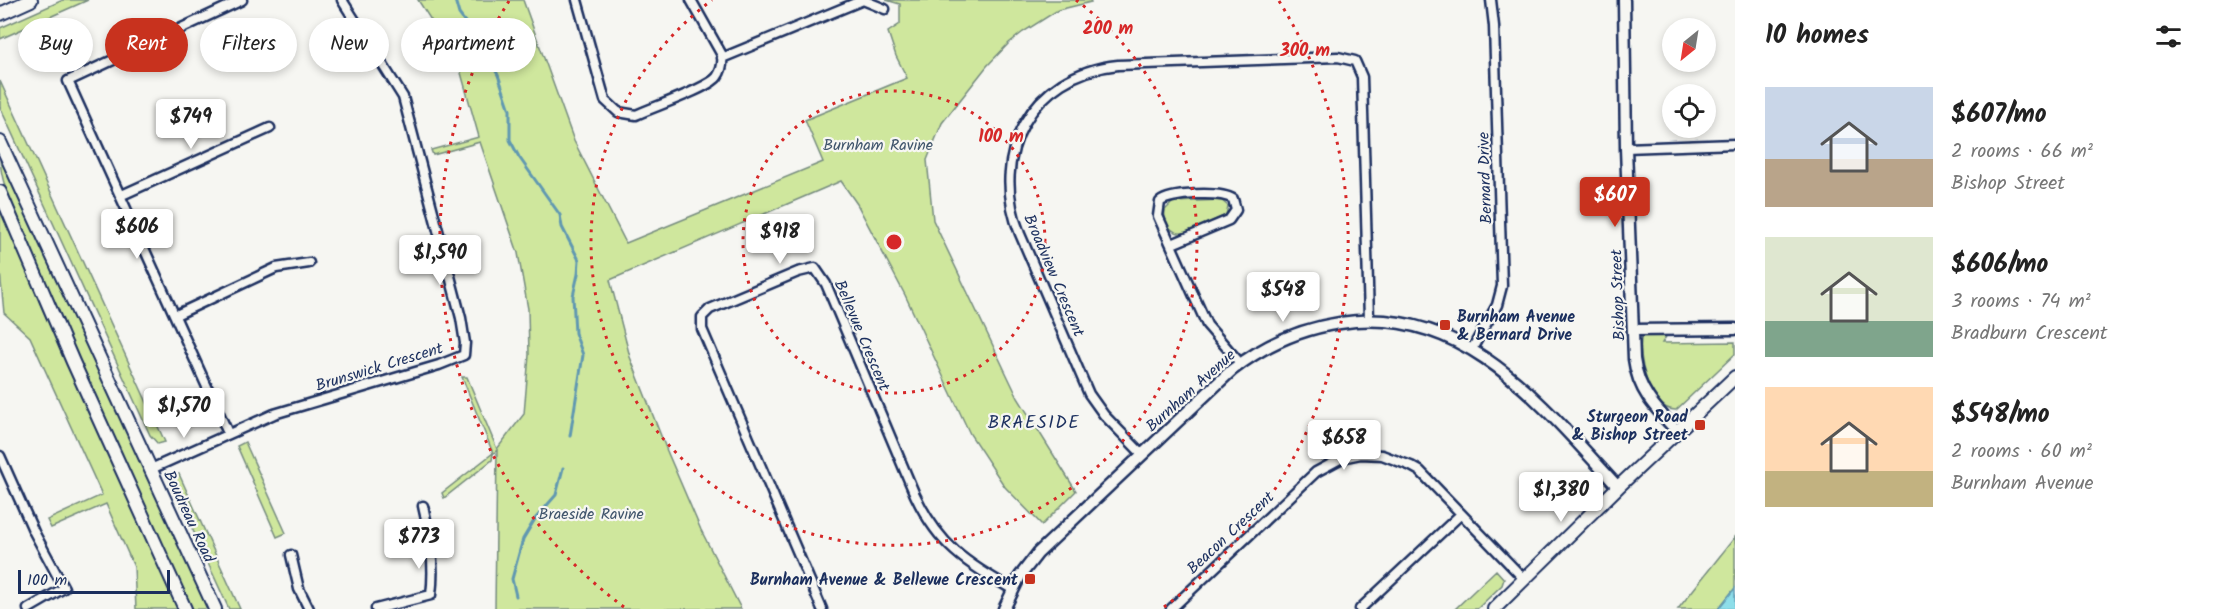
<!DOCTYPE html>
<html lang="en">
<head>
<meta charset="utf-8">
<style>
  body { margin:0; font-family:Kalam,sans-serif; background:#f6f6f6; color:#222; height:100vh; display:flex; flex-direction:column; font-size:22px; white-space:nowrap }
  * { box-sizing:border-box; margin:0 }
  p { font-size:20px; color:#767676 }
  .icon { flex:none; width:33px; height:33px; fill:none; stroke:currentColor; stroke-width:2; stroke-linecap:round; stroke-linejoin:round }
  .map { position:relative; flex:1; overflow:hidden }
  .panel { display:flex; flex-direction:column; background:#fff; width:480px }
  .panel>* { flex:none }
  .banner { position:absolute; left:18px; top:18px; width:570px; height:54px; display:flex; gap:12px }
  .needle { width:39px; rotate:210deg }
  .buttons { position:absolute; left:1662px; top:18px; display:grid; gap:12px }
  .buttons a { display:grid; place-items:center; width:54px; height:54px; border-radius:50%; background:#fff; box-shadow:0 3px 9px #0003; font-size:30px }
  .scale { position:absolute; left:18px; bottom:15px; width:152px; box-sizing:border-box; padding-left:6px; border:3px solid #1b2f5e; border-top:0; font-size:16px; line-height:21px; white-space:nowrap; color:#1b2f5e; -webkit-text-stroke:4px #f6f6f2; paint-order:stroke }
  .price { position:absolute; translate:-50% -51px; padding:0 14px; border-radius:6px; background:#fff; color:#222; font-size:20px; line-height:39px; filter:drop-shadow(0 2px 3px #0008) }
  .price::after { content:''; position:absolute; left:50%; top:36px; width:18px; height:14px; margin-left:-9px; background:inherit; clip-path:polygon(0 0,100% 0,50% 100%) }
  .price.active { background:#c8321e; color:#fff }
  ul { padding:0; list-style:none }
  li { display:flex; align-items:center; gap:18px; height:150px; padding:0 30px }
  li span { display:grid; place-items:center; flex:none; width:168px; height:120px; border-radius:0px; color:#555 }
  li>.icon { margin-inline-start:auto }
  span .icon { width:72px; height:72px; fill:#fffc; stroke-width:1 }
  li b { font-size:26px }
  h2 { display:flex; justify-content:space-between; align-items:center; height:72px; padding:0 30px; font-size:26px }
  .tag { padding:0 21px; border-radius:27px; background:#fff; box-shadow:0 3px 9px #0003; font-size:21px; line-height:54px }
  .tag.active { background:#c8321e; color:#fff }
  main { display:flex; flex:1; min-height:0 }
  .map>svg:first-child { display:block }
</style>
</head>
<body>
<main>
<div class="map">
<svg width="1735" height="609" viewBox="0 0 1735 609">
  <rect width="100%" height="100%" fill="#f6f6f2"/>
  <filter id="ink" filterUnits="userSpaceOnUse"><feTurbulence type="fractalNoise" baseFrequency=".0167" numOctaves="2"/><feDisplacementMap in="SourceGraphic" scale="12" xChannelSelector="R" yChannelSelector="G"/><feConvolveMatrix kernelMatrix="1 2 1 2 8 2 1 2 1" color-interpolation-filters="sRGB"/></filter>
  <g filter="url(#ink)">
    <path fill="#cfe79d" stroke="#758b7e" stroke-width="1.5" d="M63,0H88L0,39V28Z
      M418,0H523L574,141L626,243L823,162L805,120L907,78L896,56L888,32L900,24V4L886,0H1090L1091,2L1058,10L1023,32L1009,43L987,66L942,123L927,160L933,220L1018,398L1076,491L1042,525L1005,487L970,434L905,295L857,204L841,181L610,280L630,357L667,451L701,530L741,609H495L497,450L493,454L492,460L444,498L442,493L493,453L462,377H467L497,449L524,414L529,355L528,309L518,253L480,142L433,155L431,150L479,137L458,62Z
      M0,81L165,442L158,444L150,435L0,107Z
      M0,158L17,190L208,609H193C140,500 90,389 43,277C29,246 0,190 0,158Z
      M1221,200L1228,206L1226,215L1186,233C1172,235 1163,224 1165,210L1173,202Z
      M0,205L42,308L178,609H136L134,567L106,504L51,528L47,520L102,495L30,337L4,313L0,271Z
      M1642,335H1667L1662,343L1735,342V354L1676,410C1649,411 1636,354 1642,335Z
      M245,442L286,533L277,537L237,446Z
      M179,474L240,609H229L169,478Z
      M1735,537V588L1718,609H1678Z
      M1496,570L1504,579L1502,585L1477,609H1455Z"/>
    <path fill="#8edee9" stroke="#6098b1" stroke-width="1.5" d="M1735,588V609H1718Z"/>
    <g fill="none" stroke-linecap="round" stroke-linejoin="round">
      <path stroke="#6098b1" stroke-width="3" d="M455,0L459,14L482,45L498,75L510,110V140L519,157L560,215L562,227L579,260L578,274L573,296L575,333L583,355L570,436
        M516,596L512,579L523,539L535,519L556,495L563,468"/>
      <g stroke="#1b2f5e" stroke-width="13">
        <path id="minor" d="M577,0L605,100L618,112L636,115C653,107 707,89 717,77C722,70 723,63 722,55L691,0
          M863,0L885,9
          M722,58L863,0
          M1626,148L1735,144
          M122,195L270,128
          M1172,244L1229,220L1236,210L1233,199C1221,191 1170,193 1160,202L1158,216L1207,325L1240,363
          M176,315L276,268L309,263
          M1472,349L1497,305L1502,286L1494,26L1491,0
          M228,433L68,81L242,0
          M1142,454L1104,415L1089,394L1020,234C988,155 1031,74 1118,65L1338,57L1355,61L1362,77L1369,319
          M0,456L34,532L64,588L28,609
          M151,469L274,414L439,365L464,355L465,343L461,318L403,97L342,0
          M291,555L299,589L309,609
          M376,609L431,595C435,564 430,536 423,506
          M822,609L702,329V317L710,309L798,272L815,268L826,284L915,495C939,546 965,562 1012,589
          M1171,609L1316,472L1342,458L1361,454L1382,455L1411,466L1420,471L1525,580
          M1360,609L1461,514"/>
      </g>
      <g stroke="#1b2f5e" stroke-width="15">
        <path id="tertiary" d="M1624,0L1626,148L1634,359C1638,391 1656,409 1677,431
          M1633,330L1735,329
          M1004,609L1020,576L1038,553L1232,370C1264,345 1300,329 1340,323C1464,303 1543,406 1618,487"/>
      </g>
      <g stroke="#1b2f5e" stroke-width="16">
        <path id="secondary" d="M0,14L31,0
          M0,142L215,609
          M0,192L73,362L185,609
          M1494,609L1618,487L1735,377"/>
      </g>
      <use href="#minor" stroke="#f6f6f2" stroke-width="8"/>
      <use href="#tertiary" stroke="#f6f6f2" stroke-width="10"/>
      <use href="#secondary" stroke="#f6f6f2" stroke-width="12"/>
    </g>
  </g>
  <g fill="none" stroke="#d62828" stroke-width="3" stroke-dasharray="3 6">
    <circle cx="894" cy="242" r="151"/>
    <path d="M1076 0A303 303 0 1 1 712 0"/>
    <path d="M624 607A454 454 0 0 1 509 1M1279 1A454 454 0 0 1 1164 607"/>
  </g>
  <g fill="#c8321e" stroke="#f6f6f2" stroke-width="2">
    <rect x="1439" y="319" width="12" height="12" rx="3"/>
    <rect x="1694" y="419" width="12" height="12" rx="3"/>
    <rect x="1024" y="573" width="12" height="12" rx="3"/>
  </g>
  <g text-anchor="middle" stroke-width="4.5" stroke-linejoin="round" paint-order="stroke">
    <g font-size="16" fill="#3f546b" stroke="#f6f6f2">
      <text x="878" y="150">Burnham Ravine</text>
      <text x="591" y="519">Braeside Ravine</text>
    </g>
    <g font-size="16" fill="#1b2f5e" stroke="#f6f6f2">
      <text transform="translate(1484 178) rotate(-92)" y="6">Bernard Drive</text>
      <text transform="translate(1055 275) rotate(67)" y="6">Broadview Crescent</text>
      <text transform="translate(1617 295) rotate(-92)" y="6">Bishop Street</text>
      <text transform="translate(863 335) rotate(67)" y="6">Bellevue Crescent</text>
      <text transform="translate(379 366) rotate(-17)" y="6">Brunswick Crescent</text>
      <text transform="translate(1190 390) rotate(-42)" y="6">Burnham Avenue</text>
      <text transform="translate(190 516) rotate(65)" y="6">Boudreau Road</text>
      <text transform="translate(1230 532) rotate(-43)" y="6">Beacon Crescent</text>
    </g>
    <g font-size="16" font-weight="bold" fill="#1b2f5e" stroke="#f6f6f2" text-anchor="end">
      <text x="1457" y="322" text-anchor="start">Burnham Avenue<tspan x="1457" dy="18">&amp; Bernard Drive</tspan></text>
      <text x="1688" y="422">Sturgeon Road<tspan x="1688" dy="18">&amp; Bishop Street</tspan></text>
      <text x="1018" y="585">Burnham Avenue &amp; Bellevue Crescent</text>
    </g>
    <g font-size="18" letter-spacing="1.5" fill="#1b2f5e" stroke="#f6f6f2">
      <text x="1034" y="428">BRAESIDE</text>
    </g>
  </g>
  <circle cx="894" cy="242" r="9" fill="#d62828" stroke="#f6f6f2" stroke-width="3"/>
  <g font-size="18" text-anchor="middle" font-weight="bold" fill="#d62828" stroke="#f6f6f2" stroke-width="4.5" stroke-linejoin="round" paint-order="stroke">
    <text x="1108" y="34">200 m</text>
    <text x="1305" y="56">300 m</text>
    <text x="1001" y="142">100 m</text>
  </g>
</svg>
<div class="buttons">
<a><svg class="needle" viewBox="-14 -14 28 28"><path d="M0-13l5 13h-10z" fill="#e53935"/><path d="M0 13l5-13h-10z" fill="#767676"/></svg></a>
<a><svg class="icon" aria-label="locate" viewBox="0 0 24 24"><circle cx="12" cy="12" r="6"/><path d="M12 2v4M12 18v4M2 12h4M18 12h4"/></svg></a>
</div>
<div class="scale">100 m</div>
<b class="price" style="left:191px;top:150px">$749</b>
<b class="price active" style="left:1615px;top:228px">$607</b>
<b class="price" style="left:137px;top:260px">$606</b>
<b class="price" style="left:780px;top:265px">$918</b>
<b class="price" style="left:440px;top:286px">$1,590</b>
<b class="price" style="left:1283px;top:323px">$548</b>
<b class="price" style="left:184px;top:439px">$1,570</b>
<b class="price" style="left:1344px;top:471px">$658</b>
<b class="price" style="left:1561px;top:523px">$1,380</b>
<b class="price" style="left:419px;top:570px">$773</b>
<div class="banner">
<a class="tag">Buy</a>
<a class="tag active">Rent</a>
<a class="tag">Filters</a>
<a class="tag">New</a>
<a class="tag">Apartment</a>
</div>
</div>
<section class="panel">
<h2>10 homes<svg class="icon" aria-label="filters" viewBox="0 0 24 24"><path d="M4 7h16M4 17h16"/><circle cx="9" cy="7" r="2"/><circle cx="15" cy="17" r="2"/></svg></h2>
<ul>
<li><span style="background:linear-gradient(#c9d6e8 60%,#b9a48a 0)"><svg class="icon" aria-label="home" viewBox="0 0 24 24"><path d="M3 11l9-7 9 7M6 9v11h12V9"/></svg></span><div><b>$607/mo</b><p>2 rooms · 66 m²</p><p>Bishop Street</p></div></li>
<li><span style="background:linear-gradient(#dfe7d0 70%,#7fa58c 0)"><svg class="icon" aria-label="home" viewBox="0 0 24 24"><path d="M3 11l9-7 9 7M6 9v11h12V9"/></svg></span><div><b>$606/mo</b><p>3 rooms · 74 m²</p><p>Bradburn Crescent</p></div></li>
<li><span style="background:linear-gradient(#ffd9b3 70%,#c2b280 0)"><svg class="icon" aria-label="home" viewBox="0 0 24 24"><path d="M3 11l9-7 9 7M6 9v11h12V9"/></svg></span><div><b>$548/mo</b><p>2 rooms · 60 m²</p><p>Burnham Avenue</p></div></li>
</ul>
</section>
</main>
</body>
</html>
